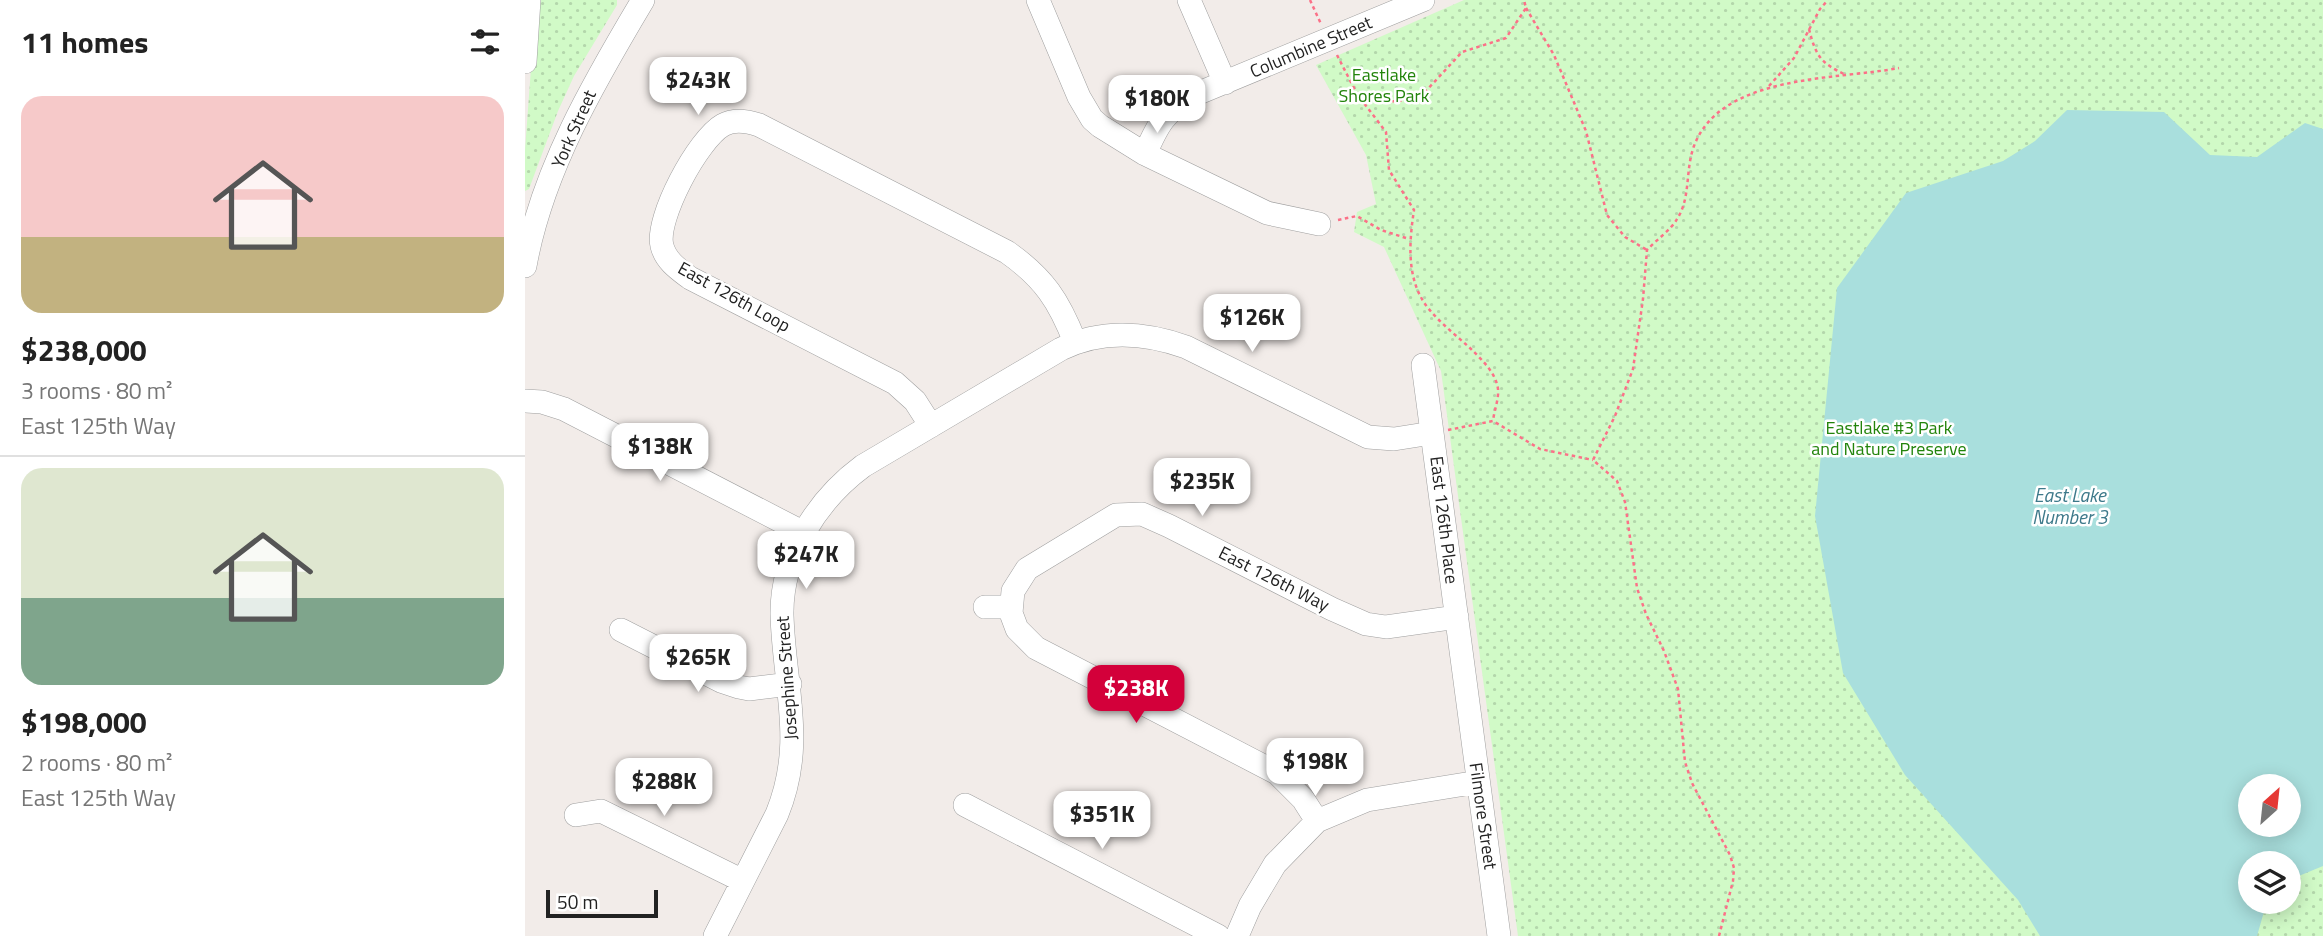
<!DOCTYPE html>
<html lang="en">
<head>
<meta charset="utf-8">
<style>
  body { margin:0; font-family:"Titillium Web",sans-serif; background:#f6f6f6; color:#222; height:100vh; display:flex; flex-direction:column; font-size:26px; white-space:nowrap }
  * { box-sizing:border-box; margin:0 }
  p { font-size:23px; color:#767676 }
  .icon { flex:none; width:38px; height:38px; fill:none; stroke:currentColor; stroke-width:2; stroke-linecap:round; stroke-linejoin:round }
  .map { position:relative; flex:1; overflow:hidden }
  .side { display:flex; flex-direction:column; background:#fff; width:525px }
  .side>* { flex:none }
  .needle { width:46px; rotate:27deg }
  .fabs { position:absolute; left:1713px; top:774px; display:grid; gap:14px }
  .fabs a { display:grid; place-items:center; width:63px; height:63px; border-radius:50%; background:#fff; box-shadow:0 4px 18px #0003; font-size:35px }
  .scale { position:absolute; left:21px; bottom:18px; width:112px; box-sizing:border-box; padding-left:7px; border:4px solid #222; border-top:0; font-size:19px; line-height:24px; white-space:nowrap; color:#222; -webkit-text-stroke:5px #fff; paint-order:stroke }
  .price { position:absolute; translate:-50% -60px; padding:0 16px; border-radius:14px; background:#fff; color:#222; font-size:23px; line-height:46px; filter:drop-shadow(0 2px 4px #0008) }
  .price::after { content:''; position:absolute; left:50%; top:42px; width:21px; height:16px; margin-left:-10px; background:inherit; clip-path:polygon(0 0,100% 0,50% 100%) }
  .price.current { background:#d3003a; color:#fff }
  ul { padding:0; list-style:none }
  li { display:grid; align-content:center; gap:14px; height:371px; padding:0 21px }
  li+li { border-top:2px solid #e0e0e0 }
  li span { display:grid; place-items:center; height:217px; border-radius:21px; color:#555 }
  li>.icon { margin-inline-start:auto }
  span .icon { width:126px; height:126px; fill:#fffc; stroke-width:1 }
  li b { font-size:30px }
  h2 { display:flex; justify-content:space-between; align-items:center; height:84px; padding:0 21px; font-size:30px }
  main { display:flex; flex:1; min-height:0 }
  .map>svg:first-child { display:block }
</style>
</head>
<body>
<main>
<section class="side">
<h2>11 homes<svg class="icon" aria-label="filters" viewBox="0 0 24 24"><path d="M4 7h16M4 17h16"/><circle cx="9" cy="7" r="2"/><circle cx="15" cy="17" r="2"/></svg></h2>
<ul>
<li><span style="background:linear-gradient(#f6c9c9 65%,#c2b280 0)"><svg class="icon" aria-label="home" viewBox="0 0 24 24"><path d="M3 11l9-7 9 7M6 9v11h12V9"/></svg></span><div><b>$238,000</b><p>3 rooms · 80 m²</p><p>East 125th Way</p></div></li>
<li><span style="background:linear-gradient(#dfe7d0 60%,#7fa58c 0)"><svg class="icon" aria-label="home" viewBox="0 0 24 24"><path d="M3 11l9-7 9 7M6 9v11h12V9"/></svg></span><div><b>$198,000</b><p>2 rooms · 80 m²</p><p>East 125th Way</p></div></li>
</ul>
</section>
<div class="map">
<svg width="1798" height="936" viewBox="0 0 1798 936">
  <defs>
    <pattern id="park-dots" width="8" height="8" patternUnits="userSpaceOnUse" patternTransform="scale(1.75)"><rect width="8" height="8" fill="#d1fac7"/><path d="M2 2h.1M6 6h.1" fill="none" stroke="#b3d6ab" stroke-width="1.8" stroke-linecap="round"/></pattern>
  </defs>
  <rect width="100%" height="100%" fill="#f2ece9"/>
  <path fill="url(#park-dots)" fill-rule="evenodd" d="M11,0H92V5L49,76L33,111L4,189L0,191V150Z
    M939,0H1798V936H993L916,371L859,247L829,232L832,212L851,204L841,155L791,65ZM1726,786H1764V824H1726ZM1726,863H1764V901H1726Z"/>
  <path fill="#a9dfdd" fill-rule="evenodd" d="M1542,110L1639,112L1685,155L1732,157L1780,123L1798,129V866L1764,880V863H1726V901H1742L1732,936H1515L1493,900L1380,775L1318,673L1290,516L1312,288L1381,193L1478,161L1510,141ZM1726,786H1764V824H1726Z"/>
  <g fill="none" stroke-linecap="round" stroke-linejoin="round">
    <g stroke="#9f9f9f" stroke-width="24">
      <path id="minor" d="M513,0L554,97L567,119L575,126L620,154L742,213L794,224
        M664,0L700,83
        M0,62L4,0
        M620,154C634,122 639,113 669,95L898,0
        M0,266C17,171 69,82 118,0
        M898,365L974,936
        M0,401L17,402L39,409L279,533
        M406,426L390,401L370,383L165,278C153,269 141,261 137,246C130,219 173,139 198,125C209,119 222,121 234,125L482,252C519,278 534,301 550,342
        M460,607H486
        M96,630L196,681L214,687L224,689L265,684
        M440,805L693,936
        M51,815L76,811L218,881
        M792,821L778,799L752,773L511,648L492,629L486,613L488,591L502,569L591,515L617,514L644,526L807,609L841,624L861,627L932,617
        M190,936L252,814C281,743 259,687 257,615C256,556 292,500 338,466L536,349C577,329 619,332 661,347L843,437L869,439L907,433
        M712,936L725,906L750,864L792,821L842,800L953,782"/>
    </g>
    <path stroke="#fb7188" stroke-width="2.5" stroke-dasharray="3.5 3.5" stroke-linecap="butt" d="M785,0L796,24
      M1001,8L1029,55L1061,131L1082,215L1100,237L1122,250
      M1284,29C1291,57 1296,63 1321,75
      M812,55L832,94L861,132L864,170L889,210C884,243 881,280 903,308C915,323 932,336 946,349C957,360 971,373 973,389C974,399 969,411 968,421
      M1244,86L1269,58L1295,9L1303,0
      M832,94L872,102L900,92L937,52L981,38L1001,8L999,0
      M813,220L832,216L856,230L884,239
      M923,430L968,421L1015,449L1068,460
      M1194,936L1208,881L1209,868L1205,855L1167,783L1160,762L1153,689L1139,651L1121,614L1112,588L1100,502L1092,481L1068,460L1090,416L1108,369L1118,299L1122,250C1131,240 1146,230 1152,219C1166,198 1160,170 1169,146C1196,74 1311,80 1374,68"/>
    <use href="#minor" stroke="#fff" stroke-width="23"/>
  </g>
  <g text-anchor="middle" stroke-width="5" stroke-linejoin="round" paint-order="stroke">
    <g font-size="18" fill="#222" stroke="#fff">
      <text transform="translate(786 47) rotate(-23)" y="6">Columbine Street</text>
      <text transform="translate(49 129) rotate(-66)" y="6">York Street</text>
      <text transform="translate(209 297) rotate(29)" y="6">East 126th Loop</text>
      <text transform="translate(919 520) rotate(83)" y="6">East 126th Place</text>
      <text transform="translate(749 579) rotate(27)" y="6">East 126th Way</text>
      <text transform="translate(262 678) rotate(-94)" y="6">Josephine Street</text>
      <text transform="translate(958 816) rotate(82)" y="6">Filmore Street</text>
    </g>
    <g font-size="18" fill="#22840b" stroke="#fff">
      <text x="859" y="81">Eastlake<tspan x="859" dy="21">Shores Park</tspan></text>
      <text x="1364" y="434">Eastlake #3 Park<tspan x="1364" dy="21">and Nature Preserve</tspan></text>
    </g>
    <g font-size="19" font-style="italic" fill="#3d798a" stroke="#fff">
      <text x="1545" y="502">East Lake<tspan x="1545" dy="22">Number 3</tspan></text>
    </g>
  </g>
</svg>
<div class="fabs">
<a><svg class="needle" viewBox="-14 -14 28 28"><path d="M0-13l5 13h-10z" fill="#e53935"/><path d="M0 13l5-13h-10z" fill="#767676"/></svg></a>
<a><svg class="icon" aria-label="layers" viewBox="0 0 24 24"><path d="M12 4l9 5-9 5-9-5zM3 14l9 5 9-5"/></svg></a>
</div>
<div class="scale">50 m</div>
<b class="price" style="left:173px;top:117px">$243K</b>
<b class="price" style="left:632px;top:135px">$180K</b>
<b class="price" style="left:727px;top:354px">$126K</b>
<b class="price" style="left:135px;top:483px">$138K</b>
<b class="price" style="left:677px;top:518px">$235K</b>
<b class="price" style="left:281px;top:591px">$247K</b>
<b class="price" style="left:173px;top:694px">$265K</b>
<b class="price current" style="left:611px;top:725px">$238K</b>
<b class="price" style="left:790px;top:798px">$198K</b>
<b class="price" style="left:139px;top:818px">$288K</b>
<b class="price" style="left:577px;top:851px">$351K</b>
</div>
</main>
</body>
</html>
